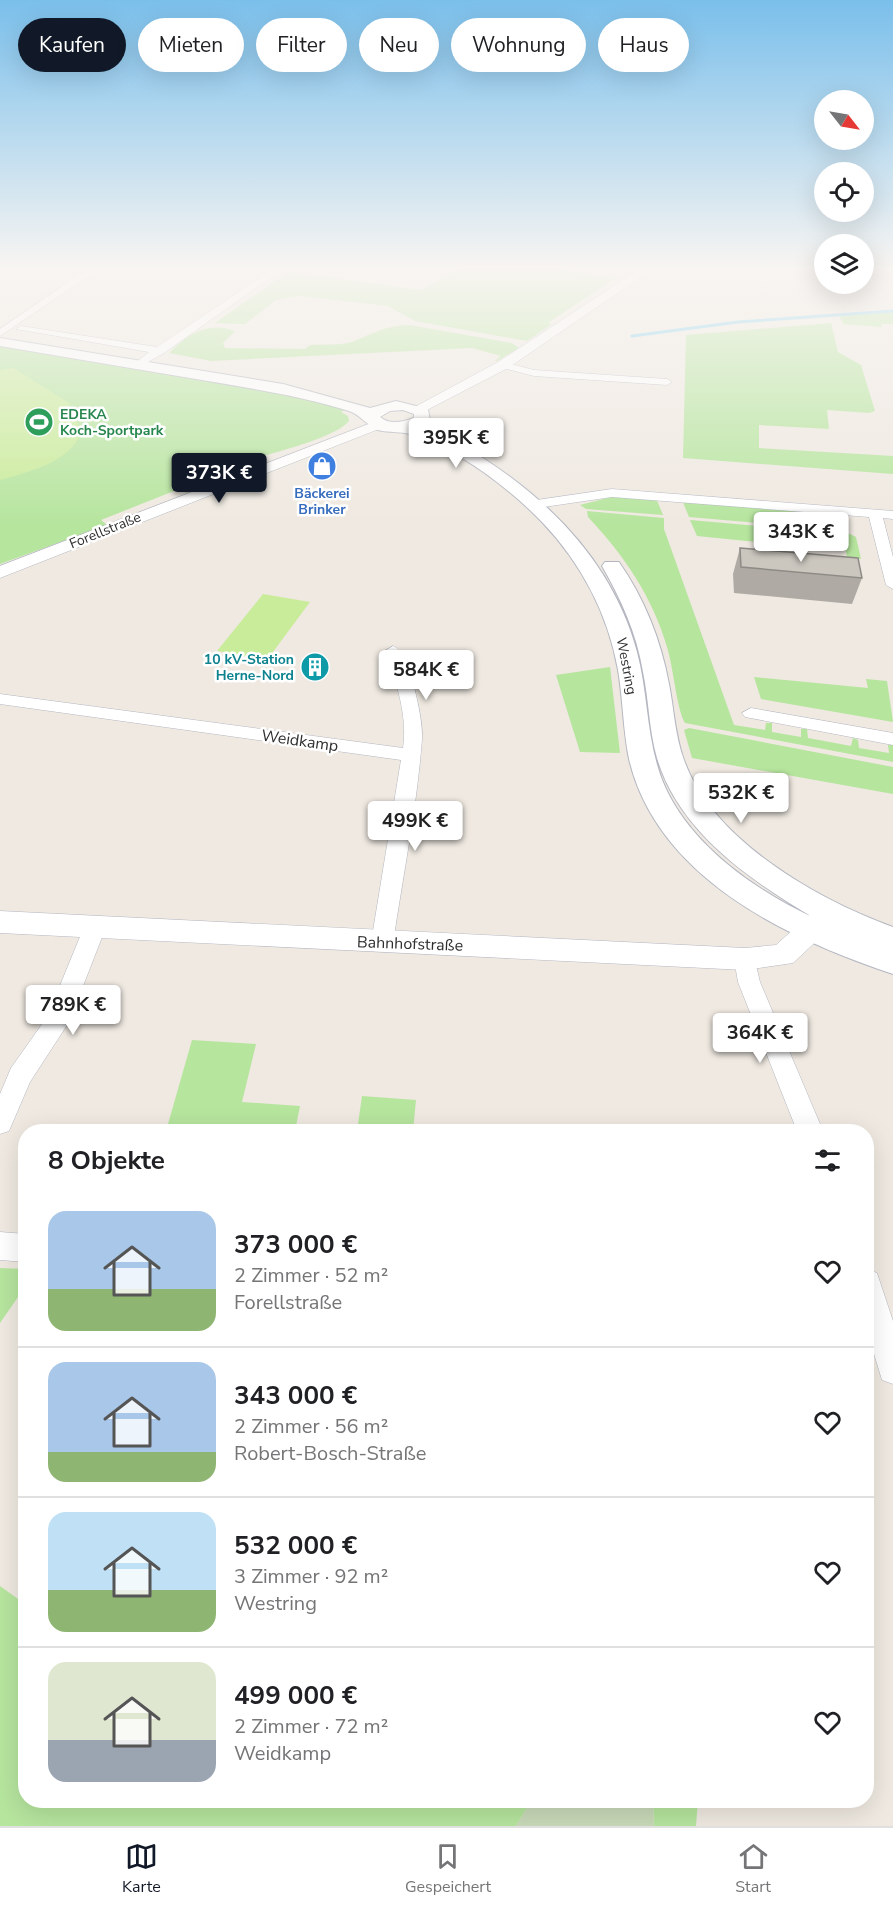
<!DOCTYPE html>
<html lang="de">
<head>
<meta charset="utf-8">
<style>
  body { margin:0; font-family:"Nunito Sans",sans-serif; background:#f6f6f6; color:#202124; height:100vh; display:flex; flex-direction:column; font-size:22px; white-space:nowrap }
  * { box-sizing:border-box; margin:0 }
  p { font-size:20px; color:#757577 }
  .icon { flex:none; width:33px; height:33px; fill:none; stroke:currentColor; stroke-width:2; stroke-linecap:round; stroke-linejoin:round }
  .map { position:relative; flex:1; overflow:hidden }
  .details { position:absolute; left:18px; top:1124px; width:856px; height:684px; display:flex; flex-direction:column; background:#fff; border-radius:24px; box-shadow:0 6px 24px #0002 }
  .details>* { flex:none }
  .hud { position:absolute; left:18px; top:18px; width:858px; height:54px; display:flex; gap:12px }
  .needle { width:39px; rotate:121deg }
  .buttons { position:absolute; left:814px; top:90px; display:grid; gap:12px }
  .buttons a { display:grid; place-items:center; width:60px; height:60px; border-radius:50%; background:#fff; box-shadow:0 6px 24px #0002; font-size:30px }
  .price { position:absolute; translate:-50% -51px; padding:0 14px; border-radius:6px; background:#fff; color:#222; font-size:20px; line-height:39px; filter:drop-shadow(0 2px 3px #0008) }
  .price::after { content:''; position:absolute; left:50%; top:36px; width:18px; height:14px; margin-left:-9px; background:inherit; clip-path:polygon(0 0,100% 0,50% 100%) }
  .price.current { background:#111827; color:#fff }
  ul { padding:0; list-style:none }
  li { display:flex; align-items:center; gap:18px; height:150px; padding:0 30px }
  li+li { border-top:2px solid #e0e0e0 }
  li span { display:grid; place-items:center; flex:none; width:168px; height:120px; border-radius:18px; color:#555 }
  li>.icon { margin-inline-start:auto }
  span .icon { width:72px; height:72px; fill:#fffc; stroke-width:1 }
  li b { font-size:26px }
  h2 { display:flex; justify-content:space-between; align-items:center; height:72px; padding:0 30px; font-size:26px }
  .pill { padding:0 21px; border-radius:27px; background:#fff; box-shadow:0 6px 24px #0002; font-size:21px; line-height:54px }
  .pill.current { background:#111827; color:#fff }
  .menu { display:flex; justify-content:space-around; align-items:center; height:84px; border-top:2px solid #e0e0e0; background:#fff; font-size:16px; color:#757577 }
  .menu a { display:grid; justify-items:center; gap:3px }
  .menu .current { color:#111827 }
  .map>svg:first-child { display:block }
</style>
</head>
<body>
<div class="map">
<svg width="893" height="1826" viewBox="0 0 893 1826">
  <rect width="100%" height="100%" fill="#efe9e1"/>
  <path fill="#b6e59e" d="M460,268H552L616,278L555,318L548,323L552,324L527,341L415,321L388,306L300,296L276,300L245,324L215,323L288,272L422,290Z
    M893,312V324H881L882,327L843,324L839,316Z
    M831,323L838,352L861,365L875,411L869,413L827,410L829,429L759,425V448L893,456V474L683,458L686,335Z
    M410,325L512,343L519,348L497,361H495L501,356L472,348L211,361L169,353C188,334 208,321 235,331L223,343L225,348L305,349L310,345C324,344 345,346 357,340C378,331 387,326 410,325Z
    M0,345L262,388L351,407L341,412L348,416L349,421C338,436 280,451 260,457L267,461L186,493L179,489L101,520L107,525L0,564Z
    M611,497L656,498L663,515L586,509L580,505Z
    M682,500L841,513L844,527L839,530L689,517Z
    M587,511L664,518V529L734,725L765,730L766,723H772V732L801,737V729H807L808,738L851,746L853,738L858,740L859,748L889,753L888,745H893V762L685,723C677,711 673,665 667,647C652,596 624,555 588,517Z
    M690,520L850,534L856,537L861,559L847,558L846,551L697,536Z
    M610,667L620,753L580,752L556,675Z
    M754,677L868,688L866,679L887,681L893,722L761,699Z
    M689,728L893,767V794L692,758L684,730Z
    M192,1040L256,1044L242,1102L300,1106L295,1131H166Z
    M362,1096L416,1100L413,1131H357Z
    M0,1268L26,1269L25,1287L0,1323Z
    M0,1586L25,1604L26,1800H532L516,1826H0Z
    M653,1800H698L696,1826H654Z"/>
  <path fill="#c8d9b8" d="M532,1800H653L654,1826H516Z"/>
  <path fill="#c9ec9a" d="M13,368L71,404L61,410L76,419L81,431C74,461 26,473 0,480V370Z
    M263,594L310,602L267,660L217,651Z"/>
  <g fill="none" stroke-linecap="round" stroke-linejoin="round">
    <path stroke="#75cff0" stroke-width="3" d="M632,336L738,322L893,311"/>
    <g stroke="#b4b7c1" stroke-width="1">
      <path id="minor" d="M89,268H100L0,336V329Z
        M274,268H284L164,353L139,367L134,364L149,352L16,329L21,326L157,347Z
        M503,362L534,370L667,379L672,382L667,385L534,376L499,367V363Z
        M612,489L893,511V519L883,518L893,557V589L886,585L869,517L612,497L537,508L530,504L537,500Z
        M393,646C409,650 424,722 422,739C417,807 403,875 393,943L390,949L382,951L374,949L371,943L401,760L0,704V694L403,748C408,716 396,681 385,651Z
        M751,708L893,733V745L745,717L742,713Z
        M95,919L103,921L106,927L69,1022L30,1082L9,1131L0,1134V1094L11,1068L47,1017L84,927L87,921Z
        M745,950L753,953L760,982L823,1131H797L738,982L734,959L737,953Z
        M0,1232L26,1234V1262L0,1260Z
        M867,1269L877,1273L893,1321V1384L882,1380L867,1331Z"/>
    </g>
    <g stroke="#b4b7c1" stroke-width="1">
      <path id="tertiary" d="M641,268H654L508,368L423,412H413L411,409L498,362Z
        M379,420L386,424L384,427L0,578V566Z
        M828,904L838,907L842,914L838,921L793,963L745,970L0,933V911L745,948L776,945L818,907Z"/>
    </g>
    <g stroke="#b4b7c1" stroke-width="2">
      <path id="secondary" d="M0,338L283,384L370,408L396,401L428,409L430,421L422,426C446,434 466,447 486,460C556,506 615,569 637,652C649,697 646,746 666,789C694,848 757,891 814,918C751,881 679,832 657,758C649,730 649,701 643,672C637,634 621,599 602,566L605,562H619C644,598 661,640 669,684C674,709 675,736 684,760C712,840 818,900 893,927V974C788,939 657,878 629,759C623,730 623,699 618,670C608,614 581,563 542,522C508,487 460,451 414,435C402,431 389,433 378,430C366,425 361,415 349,411C299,395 247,388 196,379C130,368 65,357 0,346ZM403,410L414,414V418C403,422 389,425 380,417L390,411Z"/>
    </g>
    <use href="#minor" fill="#fff" fill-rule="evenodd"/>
    <use href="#tertiary" fill="#fff" fill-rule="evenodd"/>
    <use href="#secondary" fill="#fff" fill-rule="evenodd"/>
  </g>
  <path fill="#afaba4" d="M740,548L862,578L852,604L734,593L733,574Z"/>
  <path fill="#cbc7bf" stroke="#8e8b86" stroke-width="1.5" d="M740,548L858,558L862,578L741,567Z"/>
  <linearGradient id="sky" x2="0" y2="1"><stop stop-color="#7abfeb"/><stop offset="0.51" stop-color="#f8f5f2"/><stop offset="1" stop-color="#f8f5f2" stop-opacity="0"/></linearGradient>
  <rect width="893" height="524" fill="url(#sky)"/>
  <defs>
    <g id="stadium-disc" transform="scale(1.5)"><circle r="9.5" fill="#2e9e5b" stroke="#fff"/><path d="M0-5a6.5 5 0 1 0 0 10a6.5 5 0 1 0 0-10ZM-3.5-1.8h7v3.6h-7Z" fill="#fff"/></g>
    <g id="shop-disc" transform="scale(1.5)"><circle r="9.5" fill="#3f7fe0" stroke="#fff"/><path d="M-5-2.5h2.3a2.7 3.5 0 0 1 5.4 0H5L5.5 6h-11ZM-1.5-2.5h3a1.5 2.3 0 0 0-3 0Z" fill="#fff"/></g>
    <g id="building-disc" transform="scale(1.5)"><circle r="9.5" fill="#0f9aa8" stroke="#fff"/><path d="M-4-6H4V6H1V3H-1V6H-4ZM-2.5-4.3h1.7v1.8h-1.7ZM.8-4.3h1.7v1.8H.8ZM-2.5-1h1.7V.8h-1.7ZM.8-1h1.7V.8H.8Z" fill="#fff"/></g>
  </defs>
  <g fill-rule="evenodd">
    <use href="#stadium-disc" x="39" y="422"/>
    <use href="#shop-disc" x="322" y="466"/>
    <use href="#building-disc" x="315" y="667"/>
  </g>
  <g text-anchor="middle" stroke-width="5" stroke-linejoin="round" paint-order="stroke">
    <g font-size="14" font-weight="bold" fill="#27864d" stroke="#fff" text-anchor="start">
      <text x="60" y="419">EDEKA<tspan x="60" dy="16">Koch-Sportpark</tspan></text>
    </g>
    <g font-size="14" font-weight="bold" fill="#366cbe" stroke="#fff">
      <text x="322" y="498">Bäckerei<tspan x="322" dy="16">Brinker</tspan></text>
    </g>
    <g font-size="14" fill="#2e2e2e" stroke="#fff">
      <text transform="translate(105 530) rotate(-22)" y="5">Forellstraße</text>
      <text transform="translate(627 666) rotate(79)" y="5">Westring</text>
    </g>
    <g font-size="14" font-weight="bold" fill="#0d838f" stroke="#fff" text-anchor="end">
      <text x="294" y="664">10 kV-Station<tspan x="294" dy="16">Herne-Nord</tspan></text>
    </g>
    <g font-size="16" fill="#2e2e2e" stroke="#fff">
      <text transform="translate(300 740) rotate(8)" y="6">Weidkamp</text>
      <text transform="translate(410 943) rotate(2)" y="6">Bahnhofstraße</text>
    </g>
  </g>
</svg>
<div class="buttons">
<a><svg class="needle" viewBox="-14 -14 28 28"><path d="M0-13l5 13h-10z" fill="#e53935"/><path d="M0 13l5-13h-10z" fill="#757577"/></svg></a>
<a><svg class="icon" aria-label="locate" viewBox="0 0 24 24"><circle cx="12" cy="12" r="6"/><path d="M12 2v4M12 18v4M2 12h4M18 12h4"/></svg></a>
<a><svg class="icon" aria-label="layers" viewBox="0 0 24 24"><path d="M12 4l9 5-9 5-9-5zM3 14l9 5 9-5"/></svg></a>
</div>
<b class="price" style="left:456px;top:469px">395K €</b>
<b class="price current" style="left:219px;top:504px">373K €</b>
<b class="price" style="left:801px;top:563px">343K €</b>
<b class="price" style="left:426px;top:701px">584K €</b>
<b class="price" style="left:741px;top:824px">532K €</b>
<b class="price" style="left:415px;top:852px">499K €</b>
<b class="price" style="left:73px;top:1036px">789K €</b>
<b class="price" style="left:760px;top:1064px">364K €</b>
<div class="hud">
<a class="pill current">Kaufen</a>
<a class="pill">Mieten</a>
<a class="pill">Filter</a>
<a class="pill">Neu</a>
<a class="pill">Wohnung</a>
<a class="pill">Haus</a>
</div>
<section class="details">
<h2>8 Objekte<svg class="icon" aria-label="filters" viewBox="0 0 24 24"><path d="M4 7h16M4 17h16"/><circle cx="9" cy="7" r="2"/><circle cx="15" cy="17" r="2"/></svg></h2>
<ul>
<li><span style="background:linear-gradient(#a9c7e8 65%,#8fb573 0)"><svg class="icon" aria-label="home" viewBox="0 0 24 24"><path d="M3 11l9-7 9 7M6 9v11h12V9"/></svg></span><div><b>373 000 €</b><p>2 Zimmer · 52 m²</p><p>Forellstraße</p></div><svg class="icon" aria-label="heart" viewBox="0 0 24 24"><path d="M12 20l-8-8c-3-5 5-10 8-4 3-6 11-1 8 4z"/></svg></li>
<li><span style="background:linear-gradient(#a9c7e8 75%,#8fb573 0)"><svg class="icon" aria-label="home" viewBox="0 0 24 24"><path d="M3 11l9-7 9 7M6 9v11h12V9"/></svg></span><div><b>343 000 €</b><p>2 Zimmer · 56 m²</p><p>Robert-Bosch-Straße</p></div><svg class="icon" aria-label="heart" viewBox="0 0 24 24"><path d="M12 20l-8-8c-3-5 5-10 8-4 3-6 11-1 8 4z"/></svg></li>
<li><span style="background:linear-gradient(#bfe0f5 65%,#8fb573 0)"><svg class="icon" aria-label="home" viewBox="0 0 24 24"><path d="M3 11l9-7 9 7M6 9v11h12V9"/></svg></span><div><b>532 000 €</b><p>3 Zimmer · 92 m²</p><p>Westring</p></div><svg class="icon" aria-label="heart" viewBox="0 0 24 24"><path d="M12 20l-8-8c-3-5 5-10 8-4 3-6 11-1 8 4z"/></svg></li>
<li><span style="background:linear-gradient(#dfe7d0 65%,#9aa5b1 0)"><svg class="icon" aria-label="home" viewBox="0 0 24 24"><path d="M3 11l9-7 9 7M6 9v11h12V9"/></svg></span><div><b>499 000 €</b><p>2 Zimmer · 72 m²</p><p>Weidkamp</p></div><svg class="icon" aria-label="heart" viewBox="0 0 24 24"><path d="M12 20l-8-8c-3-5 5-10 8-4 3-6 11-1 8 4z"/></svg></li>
</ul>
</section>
</div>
<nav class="menu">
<a class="current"><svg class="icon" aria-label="map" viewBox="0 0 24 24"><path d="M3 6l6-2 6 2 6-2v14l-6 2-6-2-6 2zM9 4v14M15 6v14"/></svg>Karte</a>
<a><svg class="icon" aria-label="saved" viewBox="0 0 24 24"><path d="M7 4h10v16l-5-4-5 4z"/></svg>Gespeichert</a>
<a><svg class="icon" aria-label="home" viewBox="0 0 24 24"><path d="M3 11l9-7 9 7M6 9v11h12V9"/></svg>Start</a>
</nav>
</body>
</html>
